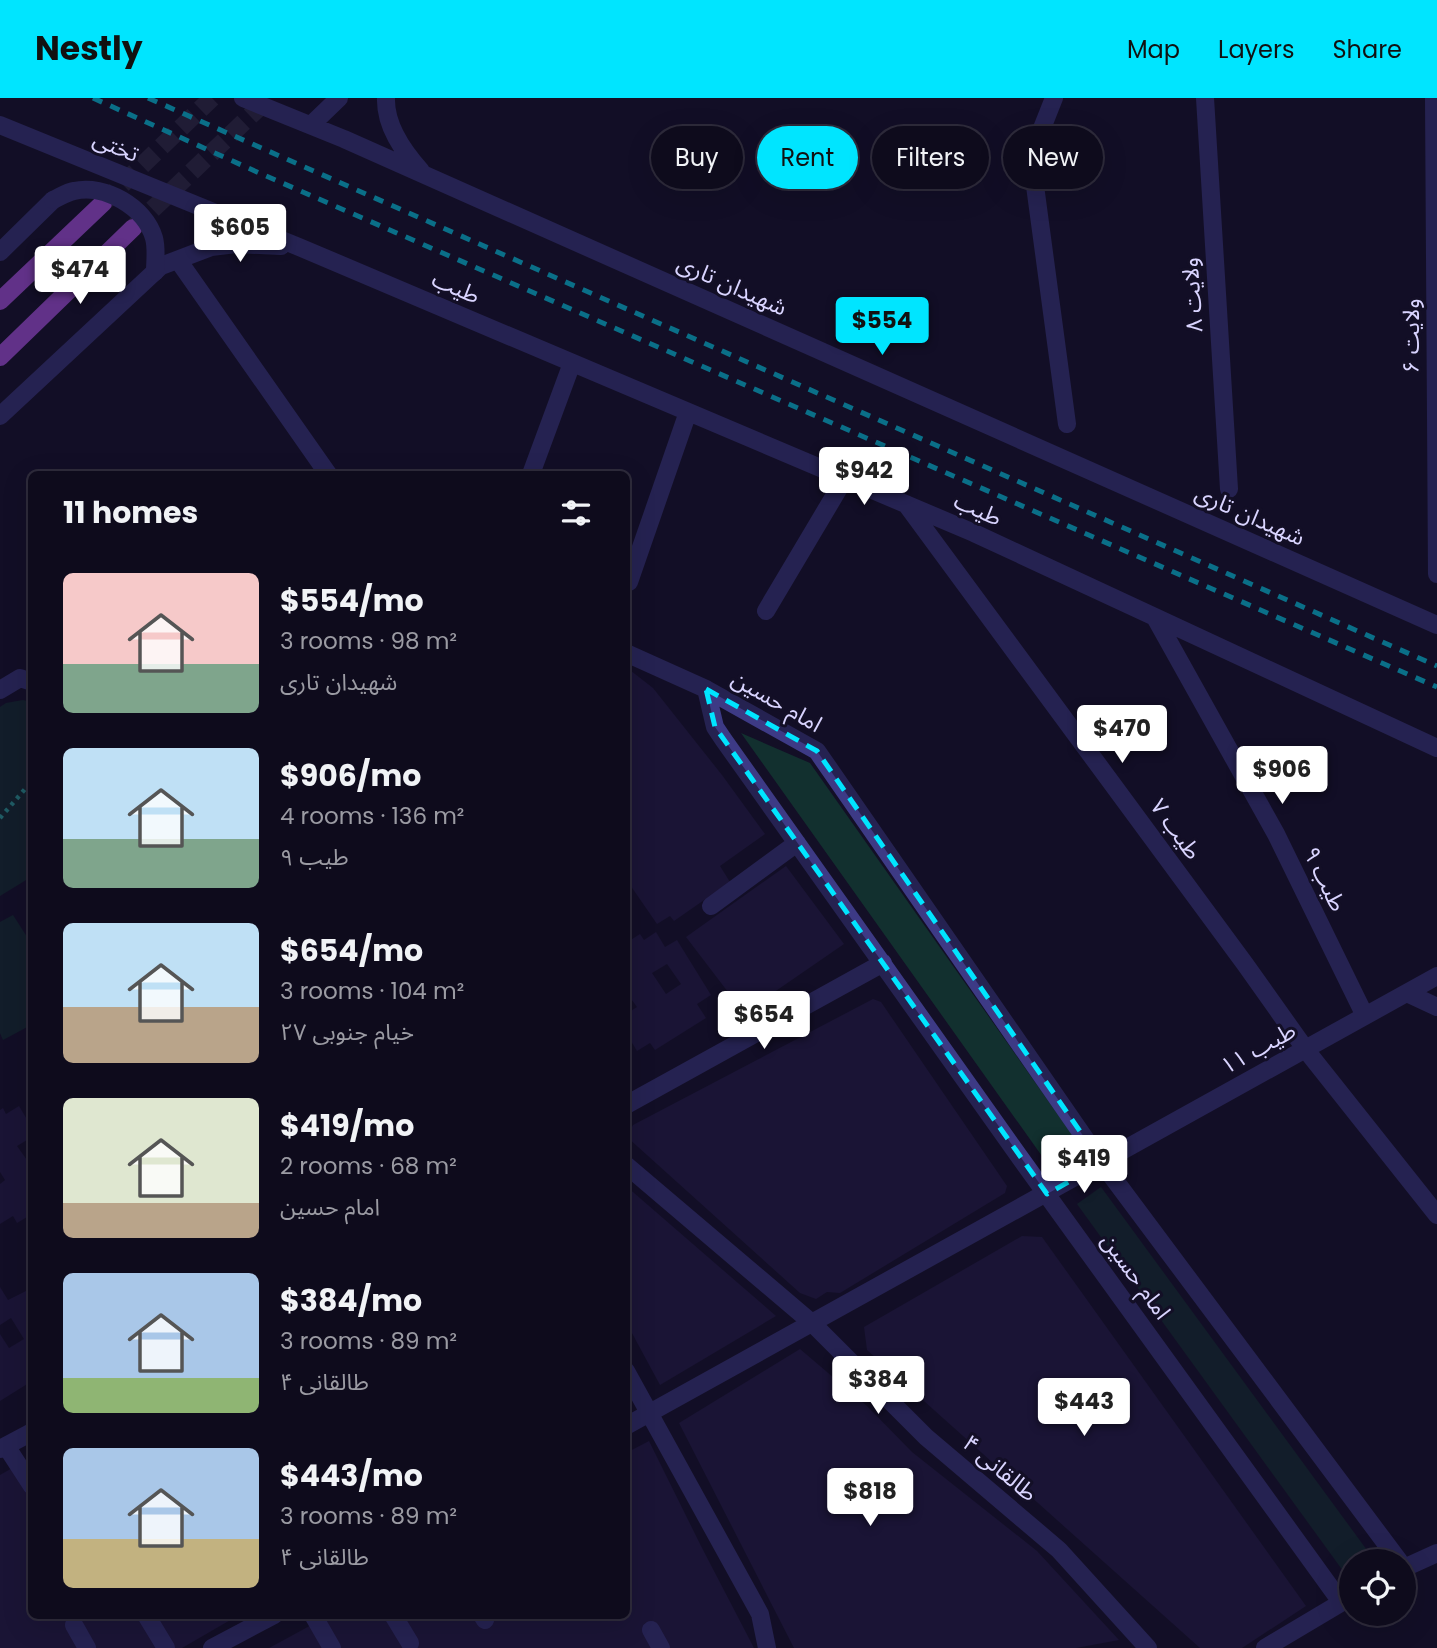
<!DOCTYPE html>
<html lang="en">
<head>
<meta charset="utf-8">
<style>
  body { margin:0; font-family:Poppins,"Noto Sans Arabic",sans-serif; background:#1c1929; color:#f1f3f6; height:100vh; display:flex; flex-direction:column; font-size:26px; white-space:nowrap }
  * { box-sizing:border-box; margin:0 }
  p { font-size:23px; color:#9b9ba3 }
  .icon { flex:none; width:38px; height:38px; fill:none; stroke:currentColor; stroke-width:2; stroke-linecap:round; stroke-linejoin:round }
  .map { position:relative; flex:1; overflow:hidden }
  .details { position:absolute; left:28px; top:373px; width:602px; height:1148px; display:flex; flex-direction:column; background:#0e0b1c; border-radius:10px; box-shadow:0 7px 28px #0002,0 0 0 2px #2e2b3b }
  .details>* { flex:none }
  .hud { position:absolute; left:651px; top:28px; width:665px; height:63px; display:flex; gap:14px }
  .buttons { position:absolute; left:1339px; top:1451px; display:grid; gap:14px }
  .buttons a { display:grid; place-items:center; width:77px; height:77px; border-radius:50%; background:#0e0b1c; box-shadow:0 7px 28px #0002,0 0 0 2px #2e2b3b; font-size:35px }
  .price { position:absolute; translate:-50% -60px; padding:0 16px; border-radius:7px; background:#fff; color:#222; font-size:23px; line-height:46px; filter:drop-shadow(0 2px 4px #0008) }
  .price::after { content:''; position:absolute; left:50%; top:42px; width:21px; height:16px; margin-left:-10px; background:inherit; clip-path:polygon(0 0,100% 0,50% 100%) }
  .price.selected { background:#00e5ff; color:#111 }
  ul { padding:0; list-style:none }
  li { display:flex; align-items:center; gap:21px; height:175px; padding:0 35px }
  li span { display:grid; place-items:center; flex:none; width:196px; height:140px; border-radius:10px; color:#555 }
  li>.icon { margin-inline-start:auto }
  span .icon { width:84px; height:84px; fill:#fffc; stroke-width:1 }
  li b { font-size:30px }
  h2 { display:flex; justify-content:space-between; align-items:center; height:84px; padding:0 35px; font-size:30px }
  .tag { padding:0 24px; border-radius:32px; background:#0e0b1c; box-shadow:0 7px 28px #0002,0 0 0 2px #2e2b3b; font-size:24px; line-height:63px }
  .tag.selected { background:#00e5ff; color:#111 }
  header { display:flex; align-items:center; gap:42px; box-sizing:border-box; height:98px; padding:0 35px; background:#00e5ff; color:#111 }
  header strong { font-size:33px }
  nav { display:flex; gap:38px; margin-inline-start:auto; font-size:24px }
  .map>svg:first-child { display:block }
</style>
</head>
<body>
<header>
<strong>Nestly</strong>
<nav><a>Map</a><a>Layers</a><a>Share</a></nav>
</header>
<div class="map">
<svg width="1437" height="1550" viewBox="0 0 1437 1550">
  <rect width="100%" height="100%" fill="#130f26"/>
  <path fill="#12302f" d="M23,602L31,604V779L0,798V609L6,605Z
    M741,635L810,665L1080,1048L1049,1068Z
    M13,817L31,845V927L3,942L0,935V824Z
    M1101,1089L1372,1459L1366,1463H1351V1474L1346,1477L1077,1106Z"/>
  <path fill="#241b47" fill-rule="evenodd" d="M626,569L653,590L722,677L765,736L720,768L730,784L674,823L670,818L657,826L626,781Z
    M786,768L844,846L744,915L686,839Z
    M656,834L665,849L677,842L711,897L697,906L706,920L655,952L650,945L637,953L628,938L626,939V916L637,909L626,894V845L640,836L644,842ZM667,866L681,886L666,896L652,875Z
    M873,901L881,904L1007,1088L1005,1095L840,1195L827,1194L816,1201L800,1195L627,1039L633,1027Z
    M19,1008L28,1023L32,1021V1039L17,1048L32,1069V1116L17,1125L13,1118L0,1126V1086L5,1082L0,1074V1012L3,1010L6,1016Z
    M626,1088L776,1218L660,1287L626,1224Z
    M1022,1138L1042,1139L1306,1508L1242,1550H1200L867,1252L864,1229Z
    M0,1189L8,1202L32,1190V1283L0,1303V1236L9,1250L24,1241L11,1220L0,1227Z
    M800,1251L867,1308L912,1354L1037,1453L1119,1542L1076,1550H794L679,1325Z
    M649,1343L701,1448L754,1550H336L320,1521L327,1517H626V1355Z
    M14,1369L32,1395V1517H142L161,1550H0V1377Z
    M151,1517H239L182,1550H170Z
    M315,1525L329,1550H269L282,1543Z"/>
  <g fill="none" stroke-linecap="round" stroke-linejoin="round">
    <path stroke="#312d47" stroke-width="18" stroke-dasharray="18 9" stroke-linecap="butt" d="M103,105L212,0
      M133,130L269,0"/>
    <path stroke="#2fb8b0" stroke-width="4.5" stroke-dasharray="3.5 5" stroke-linecap="butt" d="M0,720L32,683"/>
    <path stroke="#3d3a85" stroke-width="18" d="M243,0L344,41L1437,527
      M386,0C385,28 403,53 421,73
      M1054,0L1031,58L1067,326
      M1205,0L1229,391
      M1434,0L1437,476
      M0,27L299,149L974,435L1437,650
      M311,27L339,0
      M0,154L53,102
      M178,162L328,376
      M0,318L161,168L211,149L236,146L281,148
      M531,376L572,265
      M906,406L1245,866L1306,952L1437,1117
      M629,484L688,314
      M766,513L845,380
      M1156,521L1276,736L1365,918
      M626,555L706,591L817,653L1102,1065L1399,1463
      M706,591L715,629L723,641L1021,1061L1341,1504
      M0,592L20,580L32,584
      M711,808L797,745
      M1407,895L1437,909
      M626,1007L883,865
      M626,1067L812,1225L926,1339L1059,1452L1148,1550
      M626,1273L760,1516L767,1550
      M626,1328L1437,878
      M6,1348L32,1388
      M0,1351L32,1334
      M1404,1470L1437,1455
      M146,1517L166,1550
      M313,1517L332,1550
      M393,1517L410,1545
      M482,1517L485,1522
      M74,1527L87,1550
      M651,1532L661,1550
      M212,1550L274,1517
      M1265,1550L1349,1500"/>
    <path stroke="#c25bff" stroke-width="18" d="M0,203L103,105
      M0,259L133,130"/>
    <path stroke="#00e5ff" stroke-width="5" stroke-dasharray="10 9" stroke-linecap="butt" d="M93,0L257,74L1437,589
      M148,0L1437,568"/>
    <path stroke="#3d3a85" stroke-width="18" d="M53,102C60,99 67,94 74,93C105,86 145,109 154,140C157,151 155,163 155,174"/>
  </g>
  <path d="M0 0H1437V1550H0ZM706,591L817,653L1102,1065L1047,1096L715,629Z" fill="#130f26" fill-opacity=".55" fill-rule="evenodd"/>
  <path fill="none" stroke="#00e5ff" stroke-width="5" stroke-dasharray="14 9" stroke-linejoin="round" d="M706,591L817,653L1102,1065L1047,1096L715,629Z"/>
  <g text-anchor="middle" stroke-width="6" stroke-linejoin="round" paint-order="stroke">
    <g font-size="23" fill="#d9d4ff" stroke="#130f26">
      <text transform="translate(116 48) rotate(22)" y="8">تختی</text>
      <text transform="translate(732 187) rotate(24)" y="8">شهیدان تاری</text>
      <text transform="translate(456 189) rotate(23)" y="8">طیب</text>
      <text transform="translate(1192 197) rotate(-94)" y="8">ولایت ۸</text>
      <text transform="translate(1411 238) rotate(-90)" y="8">ولایت ۶</text>
      <text transform="translate(978 411) rotate(24)" y="8">طیب</text>
      <text transform="translate(1250 417) rotate(24)" y="8">شهیدان تاری</text>
      <text transform="translate(777 603) rotate(30)" y="8">امام حسین</text>
      <text transform="translate(1176 731) rotate(54)" y="8">طیب ۷</text>
      <text transform="translate(1325 781) rotate(64)" y="8">طیب ۹</text>
      <text transform="translate(1258 950) rotate(-29)" y="8">طیب ۱۱</text>
      <text transform="translate(1136 1178) rotate(54)" y="8">امام حسین</text>
      <text transform="translate(1000 1370) rotate(40)" y="8">طالقانی ۴</text>
    </g>
  </g>
</svg>
<div class="buttons">
<a><svg class="icon" aria-label="locate" viewBox="0 0 24 24"><circle cx="12" cy="12" r="6"/><path d="M12 2v4M12 18v4M2 12h4M18 12h4"/></svg></a>
</div>
<b class="price" style="left:240px;top:166px">$605</b>
<b class="price" style="left:80px;top:208px">$474</b>
<b class="price selected" style="left:882px;top:259px">$554</b>
<b class="price" style="left:864px;top:409px">$942</b>
<b class="price" style="left:1122px;top:667px">$470</b>
<b class="price" style="left:1282px;top:708px">$906</b>
<b class="price" style="left:764px;top:953px">$654</b>
<b class="price" style="left:1084px;top:1097px">$419</b>
<b class="price" style="left:878px;top:1318px">$384</b>
<b class="price" style="left:1084px;top:1340px">$443</b>
<b class="price" style="left:870px;top:1430px">$818</b>
<div class="hud">
<a class="tag">Buy</a>
<a class="tag selected">Rent</a>
<a class="tag">Filters</a>
<a class="tag">New</a>
</div>
<section class="details">
<h2>11 homes<svg class="icon" aria-label="filters" viewBox="0 0 24 24"><path d="M4 7h16M4 17h16"/><circle cx="9" cy="7" r="2"/><circle cx="15" cy="17" r="2"/></svg></h2>
<ul>
<li><span style="background:linear-gradient(#f6c9c9 65%,#7fa58c 0)"><svg class="icon" aria-label="home" viewBox="0 0 24 24"><path d="M3 11l9-7 9 7M6 9v11h12V9"/></svg></span><div><b>$554/mo</b><p>3 rooms · 98 m²</p><p>شهیدان تاری</p></div></li>
<li><span style="background:linear-gradient(#bfe0f5 65%,#7fa58c 0)"><svg class="icon" aria-label="home" viewBox="0 0 24 24"><path d="M3 11l9-7 9 7M6 9v11h12V9"/></svg></span><div><b>$906/mo</b><p>4 rooms · 136 m²</p><p>طیب ۹</p></div></li>
<li><span style="background:linear-gradient(#bfe0f5 60%,#b9a48a 0)"><svg class="icon" aria-label="home" viewBox="0 0 24 24"><path d="M3 11l9-7 9 7M6 9v11h12V9"/></svg></span><div><b>$654/mo</b><p>3 rooms · 104 m²</p><p>خیام جنوبی ۲۷</p></div></li>
<li><span style="background:linear-gradient(#dfe7d0 75%,#b9a48a 0)"><svg class="icon" aria-label="home" viewBox="0 0 24 24"><path d="M3 11l9-7 9 7M6 9v11h12V9"/></svg></span><div><b>$419/mo</b><p>2 rooms · 68 m²</p><p>امام حسین</p></div></li>
<li><span style="background:linear-gradient(#a9c7e8 75%,#8fb573 0)"><svg class="icon" aria-label="home" viewBox="0 0 24 24"><path d="M3 11l9-7 9 7M6 9v11h12V9"/></svg></span><div><b>$384/mo</b><p>3 rooms · 89 m²</p><p>طالقانی ۴</p></div></li>
<li><span style="background:linear-gradient(#a9c7e8 65%,#c2b280 0)"><svg class="icon" aria-label="home" viewBox="0 0 24 24"><path d="M3 11l9-7 9 7M6 9v11h12V9"/></svg></span><div><b>$443/mo</b><p>3 rooms · 89 m²</p><p>طالقانی ۴</p></div></li>
</ul>
</section>
</div>
</body>
</html>
